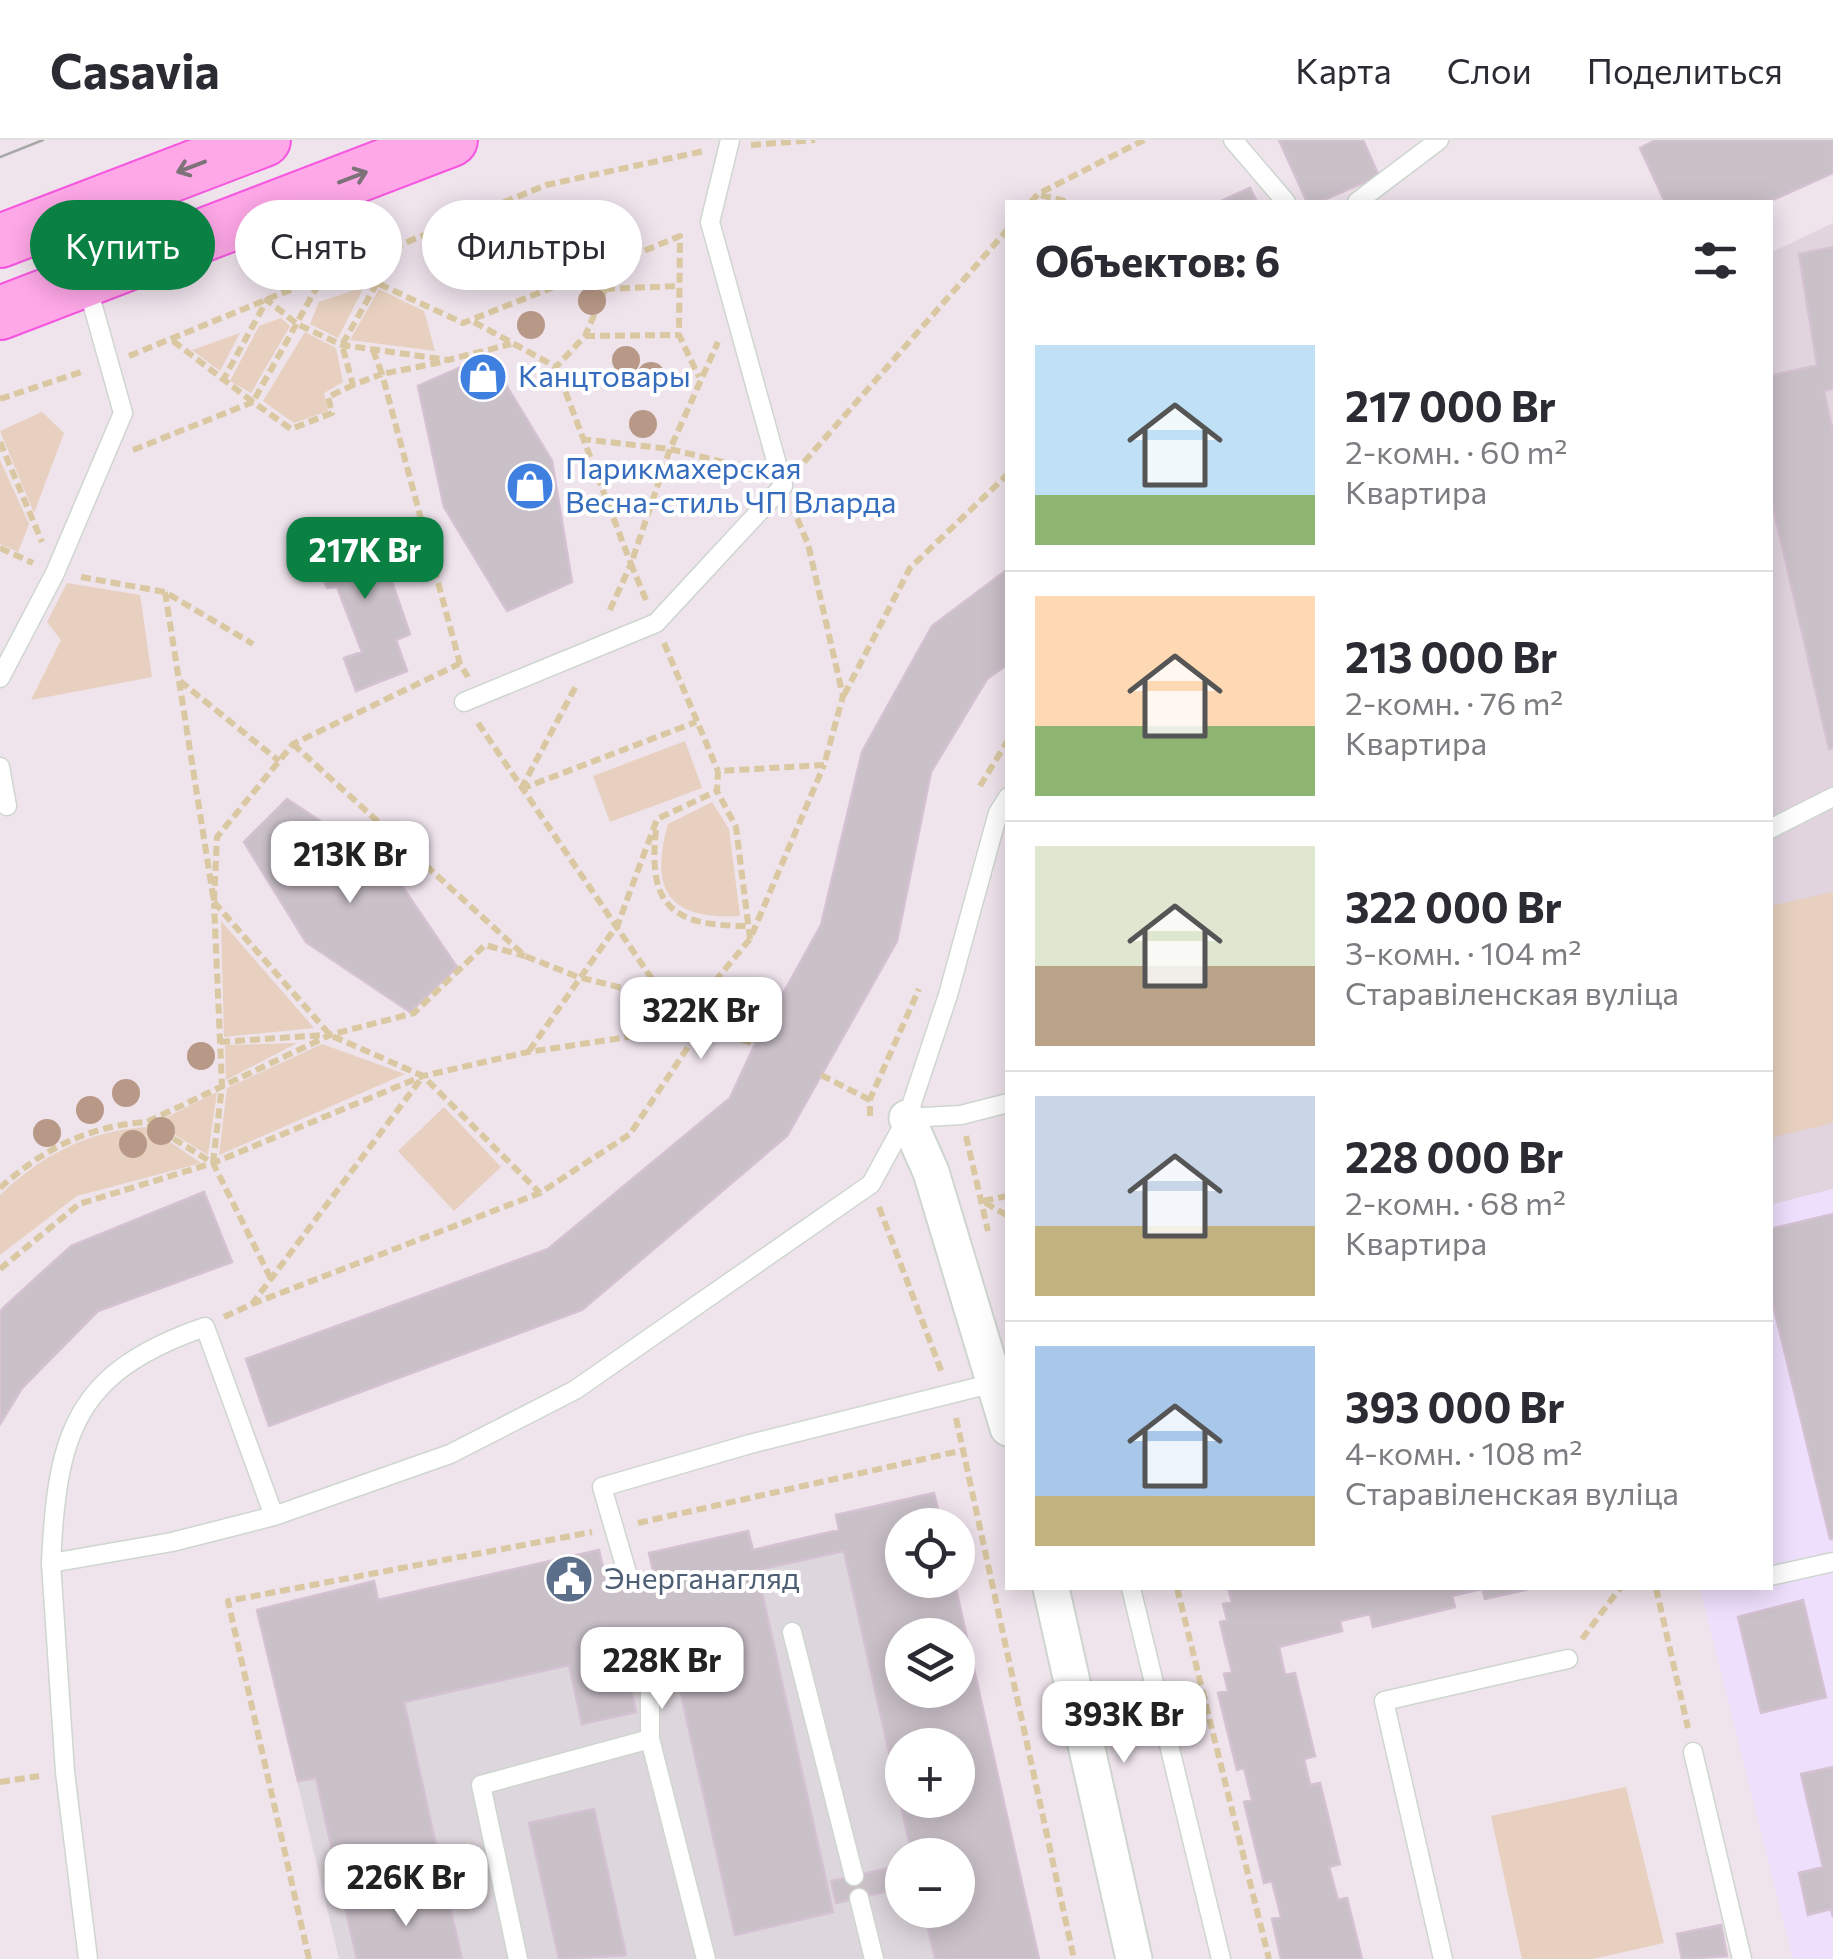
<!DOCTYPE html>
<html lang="ru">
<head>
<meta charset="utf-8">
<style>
  body { margin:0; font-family:Commissioner,sans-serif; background:#f7f7f7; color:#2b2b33; height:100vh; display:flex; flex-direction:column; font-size:38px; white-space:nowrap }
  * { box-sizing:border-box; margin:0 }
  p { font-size:32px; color:#7c7c81 }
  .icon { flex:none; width:55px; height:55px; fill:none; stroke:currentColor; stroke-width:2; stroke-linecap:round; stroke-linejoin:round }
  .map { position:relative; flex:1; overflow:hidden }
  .panel { position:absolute; left:1005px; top:60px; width:768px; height:1390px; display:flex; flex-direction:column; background:#fff; border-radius:0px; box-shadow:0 5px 25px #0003 }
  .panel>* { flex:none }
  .guide { position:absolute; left:30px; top:60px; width:825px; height:90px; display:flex; gap:20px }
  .buttons { position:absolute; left:885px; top:1368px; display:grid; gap:20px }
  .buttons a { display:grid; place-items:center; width:90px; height:90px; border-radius:50%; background:#fff; box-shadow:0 5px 25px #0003; font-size:50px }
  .price { position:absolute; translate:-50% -85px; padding:0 22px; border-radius:20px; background:#fff; color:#222; font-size:32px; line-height:65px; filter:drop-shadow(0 2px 5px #0008) }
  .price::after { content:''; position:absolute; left:50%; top:60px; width:30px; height:22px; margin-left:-15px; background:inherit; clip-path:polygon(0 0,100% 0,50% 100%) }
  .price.active { background:#0b8043; color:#fff }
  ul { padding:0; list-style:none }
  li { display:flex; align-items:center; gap:30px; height:250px; padding:0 30px }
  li+li { border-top:2px solid #e1e1e2 }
  li span { display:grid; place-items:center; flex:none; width:280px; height:200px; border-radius:0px; color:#555 }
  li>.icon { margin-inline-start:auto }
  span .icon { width:120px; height:120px; fill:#fffc; stroke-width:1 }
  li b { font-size:42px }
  h2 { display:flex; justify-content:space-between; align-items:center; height:120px; padding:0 30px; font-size:42px }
  .chip { padding:0 35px; border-radius:45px; background:#fff; box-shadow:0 5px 25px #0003; font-size:35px; line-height:90px }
  .chip.active { background:#0b8043; color:#fff }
  header { display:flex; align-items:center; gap:60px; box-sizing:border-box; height:140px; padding:0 50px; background:#fff; border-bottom:2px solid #e1e1e2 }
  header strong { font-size:48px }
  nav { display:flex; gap:55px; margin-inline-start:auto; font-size:35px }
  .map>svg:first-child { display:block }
</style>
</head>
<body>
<header>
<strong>Casavia</strong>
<nav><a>Карта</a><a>Слои</a><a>Поделиться</a></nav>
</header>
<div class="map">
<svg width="1833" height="1819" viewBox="0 0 1833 1819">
  <rect width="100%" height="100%" fill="#efe3ec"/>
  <path fill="#ddd6dc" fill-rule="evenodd" d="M934,1353L942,1385H902V1440H954L1039,1819H339L257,1470L374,1441L379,1460L599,1410L607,1441L653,1431L649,1413L748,1391L753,1410L839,1390L836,1375ZM902,1495H958V1550H902ZM902,1605H958V1660H902ZM902,1715H958V1770H902Z"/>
  <path fill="#e1d4df" d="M1833,83V1049L1770,1065V113Z"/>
  <path fill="#eedffc" d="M1833,1049V1819H1793L1700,1448H1770V1065Z"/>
  <path fill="#e7d0bf" d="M364,147L338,198L310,184L319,162Z
    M379,149L424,171L435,211L350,200Z
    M281,178L290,186L251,253L230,241L259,186Z
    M305,192L336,208L343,242L324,253L328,271L294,283L263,261Z
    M240,193L220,231L192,210Z
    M42,272L64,293L34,373L0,291Z
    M0,320L29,384L18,412L0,404Z
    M67,443L140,455L152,537L31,560L61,500L47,482Z
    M685,601L702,648L610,682L593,636Z
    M712,662L729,689L740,776C669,780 649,751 668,684Z
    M1833,752V983L1770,998V766Z
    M221,781L314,888L224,897Z
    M297,903L226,940L225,905Z
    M322,904L405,934L219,1015L227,948Z
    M217,952L208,1015L155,983Z
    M444,967L501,1027L454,1071L398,1011Z
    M148,987L201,1023L77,1056L0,1115V1055C42,1015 89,990 148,987Z
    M1626,1647L1664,1803L1593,1819H1522L1491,1676Z"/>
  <path fill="#cac0c8" stroke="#d4c1d2" stroke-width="2.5" fill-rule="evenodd" d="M1279,0H1363L1379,36L1319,62H1307Z
    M1656,0H1833V33L1768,62H1665L1640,8Z
    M1250,48L1257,62H1219Z
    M1833,107V249L1824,251L1833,292V608L1829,609L1770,354V236L1817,225L1799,114Z
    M488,215L552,321L572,442L507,471L444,367L418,246Z
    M371,381L410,494L396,500L407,531L356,551L344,518L362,512L337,447L327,448L309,403Z
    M1008,429V524L987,539L931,632L897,801L787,996L582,1170L269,1286L246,1219L548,1109L730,958L755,904L821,785L862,612L932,486Z
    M287,659L389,727L457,827L410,872L306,802L244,702Z
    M204,1052L232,1122L98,1171L22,1248L0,1284V1172L4,1167L71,1106Z
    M1833,1074V1399H1830L1770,1152V1089Z
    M934,1353L942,1385H902V1440H954L1039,1819H935L924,1770H958V1715H912L844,1411L757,1430L833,1772L735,1795L669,1500L622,1511L636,1572L582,1584L569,1525L404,1562L446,1750L346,1771L316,1638L298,1641L257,1470L374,1441L378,1460L599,1410L606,1441L653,1431L649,1413L748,1391L753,1410L839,1390L836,1375ZM902,1495H958V1550H902ZM902,1605H958V1660H902Z
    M1228,1448H1533L1485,1459L1482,1449L1452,1456L1455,1467L1373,1487L1370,1474L1340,1481L1342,1491L1279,1507L1285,1535L1295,1533L1315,1616L1304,1619L1310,1645L1320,1643L1340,1724L1329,1727L1338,1760L1347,1758L1362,1819H1281L1272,1779L1281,1777L1272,1741L1264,1743L1244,1662L1252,1660L1244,1628L1237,1630L1218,1553L1228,1551L1224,1534L1232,1532L1220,1482L1227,1480L1223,1464L1232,1462Z
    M1803,1460L1826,1557L1761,1573L1738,1477Z
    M1833,1627V1777L1831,1769L1808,1775L1799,1733L1823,1727L1801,1634Z
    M594,1669L626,1815L559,1819L529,1683Z
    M902,1725V1748L836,1763L831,1741Z
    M446,1750L462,1819H357L346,1771Z
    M1721,1785L1727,1816L1682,1819L1677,1794Z"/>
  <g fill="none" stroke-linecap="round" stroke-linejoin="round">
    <g stroke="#cfd6d0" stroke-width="21">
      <path id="lane" d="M1233,0L1286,62
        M1357,62L1439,0
        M0,538L55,433L123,273L87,145
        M464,562L656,483L783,346L710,82L730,0
        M0,627L7,666
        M1770,689L1833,657
        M907,978L961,975L1008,963
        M51,1423C57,1294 74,1232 205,1187L274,1376
        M628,1436L602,1347L750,1304L994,1243
        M1770,1436L1833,1422
        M1131,1448L1221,1819
        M792,1492L854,1736
        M650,1599V1504
        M1693,1612L1742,1819
        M859,1758L874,1819
        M88,1819L65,1632L51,1423L172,1402L274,1376L450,1314L575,1250L871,1044L907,978L948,855L998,673L1008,657
        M518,1819L481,1645L650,1599L706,1819
        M1443,1819L1384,1561L1568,1519"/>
    </g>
    <g stroke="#cfd6d0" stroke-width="39">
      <path id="street" d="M907,978L931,1032L1008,1288
        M1051,1448L1134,1819"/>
    </g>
    <g stroke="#f655df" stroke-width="56">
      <path id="primary" d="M0,101L264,0
        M0,173L451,0"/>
    </g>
    <path stroke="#d9c8a1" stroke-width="6" stroke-dasharray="10 5" stroke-linecap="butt" d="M751,5L815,0
      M1041,55L1068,62
      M1031,62L1038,54L1144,0
      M368,117L377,143L463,183L617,122L585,196L556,227
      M617,122L680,96L679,195L699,237
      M377,143L342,205L353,245L382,234L460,524L468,537
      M605,149L678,146
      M474,182L556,227L631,424L608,474
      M585,196L679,195
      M173,201L253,262L323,136
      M373,210L382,234L442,222
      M129,216L546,45L704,11
      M222,242L267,160L297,184L342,205L448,220L511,204
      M0,259L84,231
      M581,299L670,309L752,329
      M0,302L42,402
      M133,310L253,262L291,289L332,273L328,257L353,245
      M804,322L1008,89
      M0,408L33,423
      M81,437L165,452L253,504
      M165,452L214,762L217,697L293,604L459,524
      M646,460L631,424L670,309L718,202
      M664,503L718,631
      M180,541L279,621
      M844,555L910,428L1008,334
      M293,604L525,816L578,837L663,858
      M980,646L1008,600
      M521,649L577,544
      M521,649L696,582
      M656,690C647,769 675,786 749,786
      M214,762L330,895L423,936L540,1053
      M750,799L736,687L717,651L718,631L824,625L843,556L808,404L794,371
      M686,876L750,799L824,625
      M220,902L323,895
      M529,911L618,784L657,679L717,651
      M821,935L870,960
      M870,976V959L919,849
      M148,983L213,1023L270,1137
      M966,996L988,1091
      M213,1023L222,946L214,763
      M0,1048C43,1009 88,986 147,982L330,895L414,873L485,805L525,816
      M1008,1056L982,1061L1008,1076
      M879,1067L942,1233
      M0,1129L79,1064L213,1023L423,936L528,912L702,886L755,904
      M252,1164L540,1053L630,994L702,886L665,858L476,580
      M224,1177L252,1164L421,939
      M956,1278L1074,1819
      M638,1383L964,1310
      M1177,1448L1269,1819
      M1656,1448L1688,1588
      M1582,1499L1620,1448
      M0,1642L39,1636
      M309,1819L228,1461L592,1392"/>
    <use href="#lane" stroke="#fff" stroke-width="18"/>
    <use href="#street" stroke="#fff" stroke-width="35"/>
    <use href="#primary" stroke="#ffa8e8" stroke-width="52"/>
    <path stroke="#a6a8a5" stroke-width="2.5" d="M0,17L43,0"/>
  </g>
  <g fill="#b89987">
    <circle cx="592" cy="161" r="14"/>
    <circle cx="531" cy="185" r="14"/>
    <circle cx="626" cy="220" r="14"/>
    <circle cx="651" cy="236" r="14"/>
    <circle cx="643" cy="284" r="14"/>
    <circle cx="201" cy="916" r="14"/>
    <circle cx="126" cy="953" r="14"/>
    <circle cx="90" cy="970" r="14"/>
    <circle cx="161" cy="991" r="14"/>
    <circle cx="47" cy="993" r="14"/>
    <circle cx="133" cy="1004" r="14"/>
  </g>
  <defs><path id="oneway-shaft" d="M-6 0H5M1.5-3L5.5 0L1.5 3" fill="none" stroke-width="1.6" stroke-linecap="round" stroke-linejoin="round" transform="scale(2.5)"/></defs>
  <g stroke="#7d7277">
    <use href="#oneway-shaft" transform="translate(191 27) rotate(159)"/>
    <use href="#oneway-shaft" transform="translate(353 37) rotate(-21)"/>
  </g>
  <defs>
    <g id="shop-disc" transform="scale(2.5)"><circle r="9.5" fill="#3f7fe0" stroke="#fff"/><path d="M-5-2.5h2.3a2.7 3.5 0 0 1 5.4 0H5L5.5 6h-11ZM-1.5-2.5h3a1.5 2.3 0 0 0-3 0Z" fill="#fff"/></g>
    <g id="civic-disc" transform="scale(2.5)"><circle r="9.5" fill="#5c6f8a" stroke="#fff"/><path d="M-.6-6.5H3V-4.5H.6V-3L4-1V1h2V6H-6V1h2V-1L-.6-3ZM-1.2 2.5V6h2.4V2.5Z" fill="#fff"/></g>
  </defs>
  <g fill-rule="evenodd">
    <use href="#shop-disc" x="483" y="237"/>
    <use href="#shop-disc" x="530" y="346"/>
    <use href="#civic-disc" x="569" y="1439"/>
  </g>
  <g text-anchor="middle" stroke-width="8" stroke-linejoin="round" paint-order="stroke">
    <g font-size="30" fill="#366cbe" stroke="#fff" text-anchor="start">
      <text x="518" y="247">Канцтовары</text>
      <text x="565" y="339">Парикмахерская<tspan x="565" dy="34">Весна-стиль ЧП Вларда</tspan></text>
    </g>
    <g font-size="30" fill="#4e5e75" stroke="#fff" text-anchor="start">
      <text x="604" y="1449">Энерганагляд</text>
    </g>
  </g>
</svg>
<div class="buttons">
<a><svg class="icon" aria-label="locate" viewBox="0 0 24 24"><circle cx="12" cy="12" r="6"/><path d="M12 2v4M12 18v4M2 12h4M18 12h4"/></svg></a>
<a><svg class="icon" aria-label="layers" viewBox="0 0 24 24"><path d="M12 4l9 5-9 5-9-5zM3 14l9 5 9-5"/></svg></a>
<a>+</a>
<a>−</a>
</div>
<b class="price active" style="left:365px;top:462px">217K Br</b>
<b class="price" style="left:350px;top:766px">213K Br</b>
<b class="price" style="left:701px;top:922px">322K Br</b>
<b class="price" style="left:662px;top:1572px">228K Br</b>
<b class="price" style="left:1124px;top:1626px">393K Br</b>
<b class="price" style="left:406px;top:1789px">226K Br</b>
<div class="guide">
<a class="chip active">Купить</a>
<a class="chip">Снять</a>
<a class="chip">Фильтры</a>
</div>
<section class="panel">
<h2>Объектов: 6<svg class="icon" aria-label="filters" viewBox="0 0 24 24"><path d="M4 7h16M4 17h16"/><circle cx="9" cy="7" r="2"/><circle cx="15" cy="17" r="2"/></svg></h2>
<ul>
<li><span style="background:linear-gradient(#bfe0f5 75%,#8fb573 0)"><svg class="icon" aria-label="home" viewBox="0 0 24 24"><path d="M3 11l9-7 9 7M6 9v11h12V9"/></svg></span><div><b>217 000 Br</b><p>2-комн. · 60 m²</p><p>Квартира</p></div></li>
<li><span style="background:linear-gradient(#ffd9b3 65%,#8fb573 0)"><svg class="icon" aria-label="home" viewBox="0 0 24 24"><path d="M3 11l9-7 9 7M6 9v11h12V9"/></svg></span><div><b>213 000 Br</b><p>2-комн. · 76 m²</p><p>Квартира</p></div></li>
<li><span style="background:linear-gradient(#dfe7d0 60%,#b9a48a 0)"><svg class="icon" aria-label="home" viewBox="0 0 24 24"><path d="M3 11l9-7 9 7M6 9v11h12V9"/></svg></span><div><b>322 000 Br</b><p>3-комн. · 104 m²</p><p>Старавіленская вуліца</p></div></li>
<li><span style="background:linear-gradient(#c9d6e8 65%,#c2b280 0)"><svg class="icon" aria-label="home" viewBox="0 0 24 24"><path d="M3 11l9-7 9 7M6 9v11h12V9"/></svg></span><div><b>228 000 Br</b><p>2-комн. · 68 m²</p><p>Квартира</p></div></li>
<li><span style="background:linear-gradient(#a9c7e8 75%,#c2b280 0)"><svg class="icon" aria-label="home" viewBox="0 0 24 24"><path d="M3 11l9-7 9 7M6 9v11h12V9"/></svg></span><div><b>393 000 Br</b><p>4-комн. · 108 m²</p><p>Старавіленская вуліца</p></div></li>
</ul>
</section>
</div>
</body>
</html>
